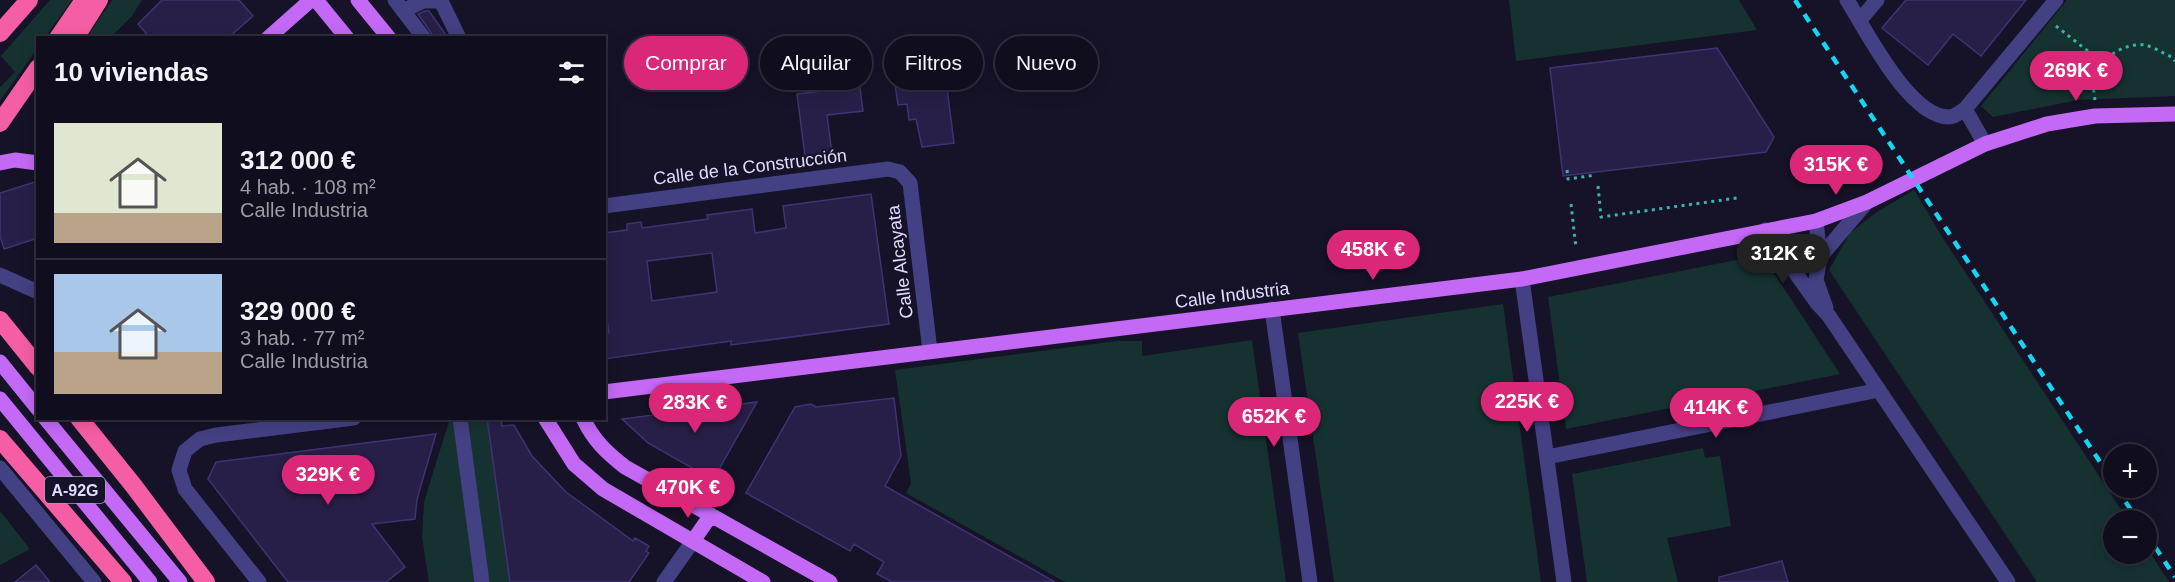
<!DOCTYPE html>
<html lang="es">
<head>
<meta charset="utf-8">
<style>
  body { margin:0; font-family:Helvetica,sans-serif; background:#191727; color:#f1f3f6; height:100vh; display:flex; flex-direction:column; font-size:22px; white-space:nowrap }
  * { box-sizing:border-box; margin:0 }
  p { font-size:20px; color:#9c9ca4 }
  .icon { flex:none; width:33px; height:33px; fill:none; stroke:currentColor; stroke-width:2; stroke-linecap:round; stroke-linejoin:round }
  .map { position:relative; flex:1; overflow:hidden }
  .sheet { position:absolute; left:36px; top:36px; width:570px; height:384px; display:flex; flex-direction:column; background:#100e1e; border-radius:0px; box-shadow:0 3px 15px #0003,0 0 0 2px #302e3c }
  .sheet>* { flex:none }
  .top-card { position:absolute; left:624px; top:36px; width:570px; height:54px; display:flex; gap:12px }
  .tools { position:absolute; left:2103px; top:444px; display:grid; gap:12px }
  .tools a { display:grid; place-items:center; width:54px; height:54px; border-radius:50%; background:#100e1e; box-shadow:0 3px 15px #0003,0 0 0 2px #302e3c; font-size:30px }
  .price { position:absolute; translate:-50% -51px; padding:0 14px; border-radius:21px; background:#db2777; color:#fff; font-size:20px; line-height:39px; filter:drop-shadow(0 2px 3px #0008) }
  .price::after { content:''; position:absolute; left:50%; top:36px; width:18px; height:14px; margin-left:-9px; background:inherit; clip-path:polygon(0 0,100% 0,50% 100%) }
  .price.active { background:#222; color:#fff }
  ul { padding:0; list-style:none }
  li { display:flex; align-items:center; gap:18px; height:150px; padding:0 18px }
  li+li { border-top:2px solid #302e3c }
  li span { display:grid; place-items:center; flex:none; width:168px; height:120px; border-radius:0px; color:#555 }
  li>.icon { margin-inline-start:auto }
  span .icon { width:72px; height:72px; fill:#fffc; stroke-width:1 }
  li b { font-size:26px }
  h2 { display:flex; justify-content:space-between; align-items:center; height:72px; padding:0 18px; font-size:26px }
  .chip { padding:0 21px; border-radius:27px; background:#100e1e; box-shadow:0 3px 15px #0003,0 0 0 2px #302e3c; font-size:21px; line-height:54px }
  .chip.active { background:#db2777; color:#fff }
  .map>svg:first-child { display:block }
</style>
</head>
<body>
<div class="map">
<svg width="2175" height="582" viewBox="0 0 2175 582">
  <rect width="100%" height="100%" fill="#161228"/>
  <path fill="#153231" d="M50,0H72L45,37L38,38L37,49L0,101V87L15,72L1,56Z
    M112,0H142L132,16L111,37H87Z
    M1509,0H1739L1757,30L1516,61Z
    M2067,0H2175V96L2078,100L1993,117L1981,106Z
    M1914,190L1944,240L2128,520H2114V554H2146L2147,548L2169,582H2037L1829,270L1850,233L1877,212Z
    M1762,255L1840,374L1566,429L1548,297Z
    M1503,304L1541,582H1334L1298,333Z
    M1252,340L1286,582H1065L906,493L911,483L895,370L1117,341H1142V356Z
    M468,419H487L510,582H429L422,537L424,502L449,421Z
    M1703,448L1705,458L1720,456L1731,526L1667,538L1678,582H1587L1572,474Z
    M0,511L30,549L0,565Z"/>
  <path fill="#281f48" stroke="#403373" stroke-width="1.5" fill-rule="evenodd" d="M162,0H239L253,16L228,38H150L138,24Z
    M1906,0H2026L1981,56L1953,34L1928,65L1882,28Z
    M425,11H429L448,38L434,37L418,14Z
    M1717,48L1774,137L1766,152L1563,176L1550,68Z
    M945,72L954,143L922,147L916,119L909,120L907,104L898,105L894,78Z
    M859,81L863,111L827,115L833,162L806,164L797,94L840,89L839,84Z
    M38,181V238L4,249L0,236V193Z
    M871,194L889,324L731,345V341L604,359V333H609L604,300V233L627,230V224L641,222L642,228L708,219L707,215L752,209L755,233L786,228L783,206ZM712,253L717,292L652,301L647,261Z
    M894,398L901,456L885,486L1055,582H892L877,574L884,562L854,544L850,551L746,493L795,407L811,404L816,407Z
    M757,402L713,480L648,443L622,419Z
    M487,418H501L502,426L514,425L532,456L566,492L633,541L635,538L649,546L646,551L649,553L629,582H510Z
    M436,434L417,499L415,519L372,524L405,567L386,582H288L208,479L216,462Z
    M1782,561L1788,582H1719V577Z
    M36,565L50,582H15Z"/>
  <g fill="none" stroke-linecap="round" stroke-linejoin="round">
    <path stroke="#38b4af" stroke-width="3" stroke-dasharray="3 4.5" stroke-linecap="butt" d="M2056,26L2103,63
      M2095,100C2094,94 2093,87 2094,81C2097,59 2125,42 2145,45C2154,47 2164,54 2172,57L2175,61
      M1567,170L1568,179L1596,175
      M1598,186L1601,217L1737,198
      M1571,204L1576,248"/>
    <path stroke="#444084" stroke-width="15" d="M395,0L424,38
      M1847,0C1866,30 1909,117 1949,117C1955,117 1960,112 1965,109L1985,144
      M403,11L423,1H441L459,38
      M1860,20L1877,0
      M1965,109L2056,0
      M604,206L888,169L900,172L910,183L930,351
      M1816,221L1820,257L1816,280L1826,308
      M1765,230L1817,303L1829,316L2008,582
      M1820,257L1867,202
      M0,275L38,292
      M1522,279L1564,582
      M1272,309L1310,582
      M460,418L482,582
      M1547,457L1879,390
      M0,468L94,582
      M259,582L185,489L179,470L185,451L200,439L216,435L354,418
      M664,582L693,541"/>
    <path stroke="#c469f6" stroke-width="15" d="M316,0L347,38
      M358,0L389,38
      M268,38L311,0
      M0,163L15,160L38,163
      M0,362L38,409
      M604,392L1522,279L1816,221L1867,202L1985,144L2047,124L2095,116L2175,114
      M0,399L150,582
      M45,418L180,582
      M545,418L574,464L603,489L763,582
      M583,418C593,440 607,453 625,467L830,582
      M693,541L711,515"/>
    <path stroke="#f55ea4" stroke-width="18" d="M0,33L29,0
      M58,38L84,0
      M75,38L99,0
      M0,123L38,68
      M0,320L38,367
      M79,418L133,485L206,582
      M0,439L123,582"/>
    <path stroke="#13d7f1" stroke-width="4.5" stroke-dasharray="9 8" stroke-linecap="butt" d="M1795,0L2114,483
      M2116,488L2138,520
      M2146,533L2175,577"/>
  </g>
  <g text-anchor="middle" stroke-width="4.5" stroke-linejoin="round" paint-order="stroke">
    <rect fill="#161228" stroke="#a39fbd" stroke-width="1.5" x="45" y="477" width="60" height="26" rx="4.5"/>
    <g font-size="16" font-weight="bold" fill="#e0dbfd">
      <text x="75" y="496">A-92G</text>
    </g>
    <g font-size="18" fill="#e0dbfd" stroke="#161228">
      <text transform="translate(750 167) rotate(-7)" y="6">Calle de la Construcción</text>
      <text transform="translate(900 262) rotate(-97)" y="6">Calle Alcayata</text>
      <text transform="translate(1232 295) rotate(-7)" y="6">Calle Industria</text>
    </g>
  </g>
</svg>
<div class="tools">
<a>+</a>
<a>−</a>
</div>
<b class="price" style="left:2076px;top:102px">269K €</b>
<b class="price" style="left:1836px;top:196px">315K €</b>
<b class="price" style="left:1373px;top:281px">458K €</b>
<b class="price active" style="left:1783px;top:285px">312K €</b>
<b class="price" style="left:1527px;top:433px">225K €</b>
<b class="price" style="left:695px;top:434px">283K €</b>
<b class="price" style="left:1716px;top:439px">414K €</b>
<b class="price" style="left:1274px;top:448px">652K €</b>
<b class="price" style="left:328px;top:506px">329K €</b>
<b class="price" style="left:688px;top:519px">470K €</b>
<div class="top-card">
<a class="chip active">Comprar</a>
<a class="chip">Alquilar</a>
<a class="chip">Filtros</a>
<a class="chip">Nuevo</a>
</div>
<section class="sheet">
<h2>10 viviendas<svg class="icon" aria-label="filters" viewBox="0 0 24 24"><path d="M4 7h16M4 17h16"/><circle cx="9" cy="7" r="2"/><circle cx="15" cy="17" r="2"/></svg></h2>
<ul>
<li><span style="background:linear-gradient(#dfe7d0 75%,#b9a48a 0)"><svg class="icon" aria-label="home" viewBox="0 0 24 24"><path d="M3 11l9-7 9 7M6 9v11h12V9"/></svg></span><div><b>312 000 €</b><p>4 hab. · 108 m²</p><p>Calle Industria</p></div></li>
<li><span style="background:linear-gradient(#a9c7e8 65%,#b9a48a 0)"><svg class="icon" aria-label="home" viewBox="0 0 24 24"><path d="M3 11l9-7 9 7M6 9v11h12V9"/></svg></span><div><b>329 000 €</b><p>3 hab. · 77 m²</p><p>Calle Industria</p></div></li>
</ul>
</section>
</div>
</body>
</html>
